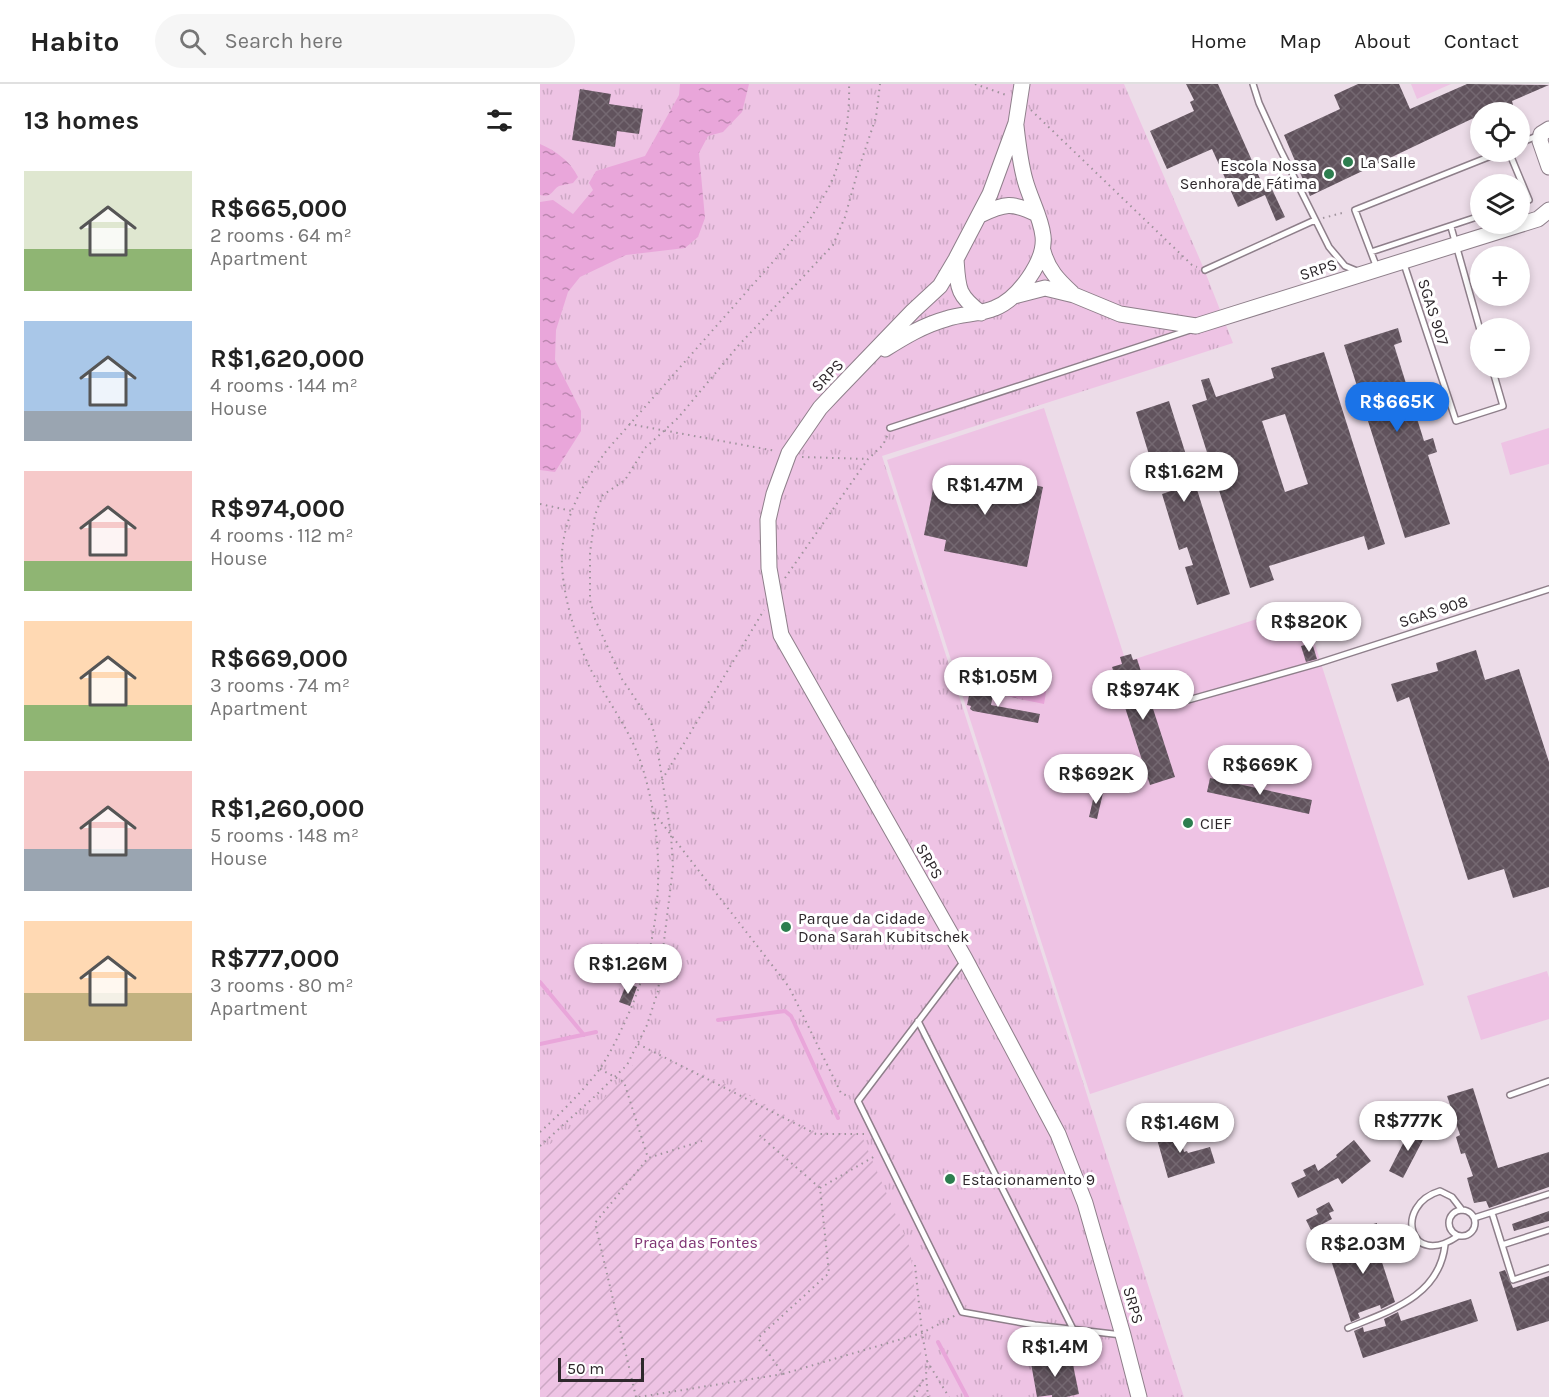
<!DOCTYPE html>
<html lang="en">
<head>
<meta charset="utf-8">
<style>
  body { margin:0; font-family:Karla,sans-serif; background:#f6f6f6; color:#222; height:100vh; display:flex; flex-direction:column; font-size:22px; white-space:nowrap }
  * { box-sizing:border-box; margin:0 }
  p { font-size:20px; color:#767676 }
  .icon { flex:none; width:33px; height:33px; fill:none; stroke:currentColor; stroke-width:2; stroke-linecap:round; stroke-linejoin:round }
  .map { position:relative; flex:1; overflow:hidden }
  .panel { display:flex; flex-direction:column; background:#fff; width:540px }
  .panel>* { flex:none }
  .controls { position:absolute; left:930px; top:18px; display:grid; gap:12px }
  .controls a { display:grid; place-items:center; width:60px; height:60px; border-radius:50%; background:#fff; box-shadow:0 3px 9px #0003; font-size:30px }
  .scale { position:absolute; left:18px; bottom:15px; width:86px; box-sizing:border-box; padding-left:6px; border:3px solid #2e282c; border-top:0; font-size:16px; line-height:21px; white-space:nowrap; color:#2e282c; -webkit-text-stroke:4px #fff; paint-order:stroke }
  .price { position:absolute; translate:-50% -51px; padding:0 14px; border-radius:21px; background:#fff; color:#222; font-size:20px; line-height:39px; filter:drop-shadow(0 2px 3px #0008) }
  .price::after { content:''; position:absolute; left:50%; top:36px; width:18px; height:14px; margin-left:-9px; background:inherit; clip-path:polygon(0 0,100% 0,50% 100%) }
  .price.selected { background:#1a73e8; color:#fff }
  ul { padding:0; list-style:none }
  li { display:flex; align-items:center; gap:18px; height:150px; padding:0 24px }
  li span { display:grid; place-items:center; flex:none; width:168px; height:120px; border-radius:0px; color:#555 }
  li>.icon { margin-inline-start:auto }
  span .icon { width:72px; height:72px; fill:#fffc; stroke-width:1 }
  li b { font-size:26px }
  h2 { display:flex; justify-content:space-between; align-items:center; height:72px; padding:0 24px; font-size:26px }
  header { display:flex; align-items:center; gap:36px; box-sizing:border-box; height:84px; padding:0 30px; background:#fff; border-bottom:2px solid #e0e0e0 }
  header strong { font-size:28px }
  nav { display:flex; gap:33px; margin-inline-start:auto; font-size:21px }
  .search { width:420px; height:54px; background:#f6f6f6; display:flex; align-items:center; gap:15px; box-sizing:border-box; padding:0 21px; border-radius:33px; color:#767676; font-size:22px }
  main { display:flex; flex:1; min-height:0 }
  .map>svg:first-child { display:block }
</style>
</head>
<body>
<header>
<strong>Habito</strong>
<div class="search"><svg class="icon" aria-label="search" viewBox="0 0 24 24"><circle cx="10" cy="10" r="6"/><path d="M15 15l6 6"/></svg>Search here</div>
<nav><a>Home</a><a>Map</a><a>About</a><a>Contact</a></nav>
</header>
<main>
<section class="panel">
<h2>13 homes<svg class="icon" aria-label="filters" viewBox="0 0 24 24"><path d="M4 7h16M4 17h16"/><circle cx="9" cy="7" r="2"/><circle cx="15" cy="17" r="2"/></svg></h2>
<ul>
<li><span style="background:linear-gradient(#dfe7d0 65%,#8fb573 0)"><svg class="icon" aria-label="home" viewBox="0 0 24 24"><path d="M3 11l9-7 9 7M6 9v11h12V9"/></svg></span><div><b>R$665,000</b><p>2 rooms · 64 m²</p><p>Apartment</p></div></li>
<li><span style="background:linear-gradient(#a9c7e8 75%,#9aa5b1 0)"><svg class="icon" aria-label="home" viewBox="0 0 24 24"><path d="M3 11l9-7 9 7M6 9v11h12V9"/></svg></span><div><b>R$1,620,000</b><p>4 rooms · 144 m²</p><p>House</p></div></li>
<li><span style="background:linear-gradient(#f6c9c9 75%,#8fb573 0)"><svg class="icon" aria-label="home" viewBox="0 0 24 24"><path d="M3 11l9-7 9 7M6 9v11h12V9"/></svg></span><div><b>R$974,000</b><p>4 rooms · 112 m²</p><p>House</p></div></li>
<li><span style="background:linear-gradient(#ffd9b3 70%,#8fb573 0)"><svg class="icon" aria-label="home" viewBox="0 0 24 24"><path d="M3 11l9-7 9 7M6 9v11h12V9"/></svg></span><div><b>R$669,000</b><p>3 rooms · 74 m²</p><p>Apartment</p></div></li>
<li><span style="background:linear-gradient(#f6c9c9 65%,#9aa5b1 0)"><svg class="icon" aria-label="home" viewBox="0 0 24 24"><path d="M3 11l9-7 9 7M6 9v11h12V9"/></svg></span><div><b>R$1,260,000</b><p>5 rooms · 148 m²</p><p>House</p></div></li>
<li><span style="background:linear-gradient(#ffd9b3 60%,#c2b280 0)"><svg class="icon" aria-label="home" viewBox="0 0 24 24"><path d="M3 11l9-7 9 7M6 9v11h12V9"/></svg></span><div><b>R$777,000</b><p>3 rooms · 80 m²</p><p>Apartment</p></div></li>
</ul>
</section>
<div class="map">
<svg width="1009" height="1313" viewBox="0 0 1009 1313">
  <defs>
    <pattern id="park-tufts" width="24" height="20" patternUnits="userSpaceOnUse" patternTransform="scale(1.5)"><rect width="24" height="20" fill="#eec3e4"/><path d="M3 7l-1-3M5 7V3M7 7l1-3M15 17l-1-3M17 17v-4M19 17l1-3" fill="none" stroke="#cca8c4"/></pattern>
    <pattern id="garden-furrows" width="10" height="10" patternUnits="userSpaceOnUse" patternTransform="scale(1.5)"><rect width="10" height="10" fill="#eec3e4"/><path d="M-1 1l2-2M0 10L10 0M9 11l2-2" fill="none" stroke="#cca8c4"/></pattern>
    <pattern id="water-ripples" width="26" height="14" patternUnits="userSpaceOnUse" patternTransform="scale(1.5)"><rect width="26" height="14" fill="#e9a6da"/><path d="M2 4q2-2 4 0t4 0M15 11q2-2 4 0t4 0" fill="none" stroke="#bd87b1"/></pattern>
    <pattern id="building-cross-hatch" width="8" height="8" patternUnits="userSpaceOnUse" patternTransform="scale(1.5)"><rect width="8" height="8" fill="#61535d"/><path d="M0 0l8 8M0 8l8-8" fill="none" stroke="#746871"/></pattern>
  </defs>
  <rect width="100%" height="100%" fill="#ecdce8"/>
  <path fill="url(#park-tufts)" d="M0,0H584L664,185L693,259L342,372L644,1313H0Z"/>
  <path fill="url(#garden-furrows)" d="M107,966L197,1005L276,1048L321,1050L370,1164L386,1313H0V1068C30,1045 58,1022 84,994C92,986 96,970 107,966Z"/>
  <path fill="#eec3e4" d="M871,0H911L877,15Z
    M504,324L586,578L762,520L884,901L550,1010L347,376Z
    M1009,344V380L970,391L961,359Z
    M1007,887L1009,894V935L941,956L927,912Z"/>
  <path fill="url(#water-ripples)" d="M140,0H209L202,28L183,48L168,52L159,69L165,134L158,153L145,164L86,171L40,193L28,208L16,246L15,276L41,327V347L15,388L0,386V118L13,116L33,130L53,106L49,99L56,87L105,72L139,11Z
    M0,60C16,67 30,77 38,93L33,99L19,102C11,107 12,114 0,111Z
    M461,587L508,597L504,620L456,610Z"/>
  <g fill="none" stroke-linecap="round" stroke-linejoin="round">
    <path stroke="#e9a6da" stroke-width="4" d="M0,898L44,951
      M178,936L245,927L251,932L298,1034
      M0,960L56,948
      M398,1258L427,1313"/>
  </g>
  <path fill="url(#building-cross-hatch)" fill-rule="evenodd" d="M646,0H678L725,106L731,103L745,133L736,137L725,111L698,123L672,65L627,85L610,47L654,27L650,18L654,16Z
    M818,0H859L870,25L927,0L1009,1L972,17L973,21L963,25L962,22L947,28H940V31L770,112L744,51L800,25L794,11Z
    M40,5L71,10L69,20L103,25L99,50L77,47L75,63L32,56Z
    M858,244L862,258L854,261L884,357L893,354L897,368L888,371L910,440L865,454L804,261Z
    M784,268L845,460L828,466L824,452L729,482L734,496L710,504L652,321L667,316L661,296L669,294L676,313L734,294L731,284ZM745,330L768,400L745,408L722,337Z
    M629,317L690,510L657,521L645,483L653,481L647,463L639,466L622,410L634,406L626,383L614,387L596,328Z
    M421,384L503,403L487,483L404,467L406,456L384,451L396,390L419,395Z
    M772,559L777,575L766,578L761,562Z
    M936,566L945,596L979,585L1009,678V803L973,814L964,785L928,796L869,613L857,618L851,600L898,587L896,579Z
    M591,570L593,576L597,575L635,693L610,701L572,583L582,580L580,573Z
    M430,607L453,611L451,621L500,630L498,639L433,627L430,625L431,622L427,621Z
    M670,694L772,716L769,730L667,708Z
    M555,707L563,709L557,735L549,733Z
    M87,899L97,903L90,922L79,918Z
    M933,1004L958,1084L1009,1068V1103L949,1124L946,1117L934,1119L927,1094L933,1092L925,1069L921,1070L916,1053L920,1051L907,1012Z
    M627,1037L635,1062L642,1060L644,1068L647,1067L648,1069L670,1063L675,1079L628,1094L613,1041Z
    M872,1042L886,1050L863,1094L849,1087Z
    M814,1056L831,1077L802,1100L798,1094L758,1114L751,1099L766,1092L763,1086L775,1080L778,1087L797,1073L796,1071Z
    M789,1118L794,1127L789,1129L792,1135L771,1146L766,1136L778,1130L776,1125Z
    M1009,1127V1137L974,1147L972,1140Z
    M837,1139L836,1160L855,1218L841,1225L840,1221L818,1229L820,1234L811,1238L791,1176L822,1165L808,1147Z
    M965,1186L973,1204L1009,1192V1237L977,1247L959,1188Z
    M931,1215L938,1237L823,1274L814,1247L823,1243L824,1248L846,1242L844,1235L858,1228L861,1237Z
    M531,1271L539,1310L526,1313H512V1311L497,1313L491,1279Z"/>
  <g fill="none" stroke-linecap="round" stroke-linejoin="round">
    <g stroke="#8e7f8a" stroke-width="8">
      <path id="service" d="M713,0L719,19L740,65L789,163L805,182L817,187
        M980,59L997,52
        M969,68L989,116L980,119
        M911,143L940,246
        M831,168L940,132
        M864,180L916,337L963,322L952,284
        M837,184L815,126L961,68
        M665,186L775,136
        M350,344L650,246
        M641,618L779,579L1009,505
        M424,877L318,1017L422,1228L495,1241L582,1251
        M378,937L533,1245
        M970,1011L1009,997
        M909 1139a13 13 0 1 1 26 0a13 13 0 1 1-26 0Z
        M952,1129L973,1196L1009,1184
        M934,1134L1009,1110
        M918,1152C869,1186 853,1121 900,1107L912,1113L922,1126
        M962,1161L1009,1146
        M808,1244C849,1227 899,1213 905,1161"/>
    </g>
    <g stroke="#8e7f8a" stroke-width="17">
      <path id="secondary" d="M482,0L476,39L450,110L416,175L400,202L373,227L296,307L280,324L249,369L234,410L228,436L229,484L241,551L425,875L518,1050L545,1119L583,1251L599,1313
        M1009,45L1001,50L1000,57L1009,83
        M440,131C465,119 472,118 497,130
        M503,167C508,186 518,196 532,209
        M416,175C418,204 417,211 441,229
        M474,212L505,204L534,211L580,230L656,242L998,135L1009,126
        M345,265C364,253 384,241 406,235C422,229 439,231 455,224C478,215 506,177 503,152C501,133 490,115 485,96C480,78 478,60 476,42"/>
    </g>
    <path stroke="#9f939c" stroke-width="2" stroke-dasharray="1.5 4.5" stroke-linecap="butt" d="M435,0L466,11
      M491,26L652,181L657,183
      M783,134L806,128
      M89,340L236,367
      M262,373L328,375
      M0,420L32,427
      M245,494L328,375L343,361L348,350
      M122,696L224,526
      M114,729L249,903L301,1009L310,1013
      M98,960L276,1050H324
      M60,985L84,998L108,1074
      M0,1048C21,1029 42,1008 59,986C68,973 76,957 83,942C122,861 129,769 102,682C91,647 68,618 51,586C35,555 20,503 22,468C25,430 45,396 67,366L269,137C277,123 288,107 294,92C305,62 310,31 309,0
      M0,1062L53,1014L87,981L107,941L118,907L133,783L131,751L116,656L111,638L82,595L55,535L50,516V469L55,431L63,411L85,396L105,364L138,334L198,262L293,161L305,133L317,90L336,33L340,0
      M280,1104L337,1071
      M375,1181L382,1249L387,1277L386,1291L388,1313
      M387,1277L409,1313
      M243,1290L382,1249L416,1231
      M96,1313L55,1139L108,1074L162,1057
      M99,1313L243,1290L218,1254L289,1189L280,1104L218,1050
      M374,1313L385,1292"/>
    <use href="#service" stroke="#fff" stroke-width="5"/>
    <use href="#secondary" stroke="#fff" stroke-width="15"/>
  </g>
  <g fill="#2d7e4f" stroke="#fff" stroke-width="2">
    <circle cx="808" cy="78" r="6"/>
    <circle cx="789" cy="90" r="6"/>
    <circle cx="648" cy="739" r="6"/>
    <circle cx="246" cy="843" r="6"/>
    <circle cx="410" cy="1095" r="6"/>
  </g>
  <g text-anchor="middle" stroke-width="6" stroke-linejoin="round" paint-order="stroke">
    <g font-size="16" fill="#2e282c" stroke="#fff" text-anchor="start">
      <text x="820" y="84">La Salle</text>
      <text x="777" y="87" text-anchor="end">Escola Nossa<tspan x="777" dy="18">Senhora de Fátima</tspan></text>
      <text x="660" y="745">CIEF</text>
      <text x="258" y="840">Parque da Cidade<tspan x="258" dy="18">Dona Sarah Kubitschek</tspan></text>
      <text x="422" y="1101">Estacionamento 9</text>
    </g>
    <g font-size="16" fill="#2e282c" stroke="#fff">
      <text transform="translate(778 185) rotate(-18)" y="6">SRPS</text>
      <text transform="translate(894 228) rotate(72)" y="6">SGAS 907</text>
      <text transform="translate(287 291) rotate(-46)" y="6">SRPS</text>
      <text transform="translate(893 527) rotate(-18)" y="6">SGAS 908</text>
      <text transform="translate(390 777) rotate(60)" y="6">SRPS</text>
      <text transform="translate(594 1221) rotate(74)" y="6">SRPS</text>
    </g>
    <g font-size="16" fill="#7f3373" stroke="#fff">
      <text x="156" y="1164">Praça das Fontes</text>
    </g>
  </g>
</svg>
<div class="controls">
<a><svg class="icon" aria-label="locate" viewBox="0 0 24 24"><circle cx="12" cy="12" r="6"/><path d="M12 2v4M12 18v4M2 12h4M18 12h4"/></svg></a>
<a><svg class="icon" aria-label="layers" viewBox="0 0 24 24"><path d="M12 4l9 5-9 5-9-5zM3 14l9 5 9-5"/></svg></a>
<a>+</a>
<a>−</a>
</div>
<div class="scale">50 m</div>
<b class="price selected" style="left:857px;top:349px">R$665K</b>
<b class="price" style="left:644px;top:419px">R$1.62M</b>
<b class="price" style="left:445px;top:432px">R$1.47M</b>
<b class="price" style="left:769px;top:569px">R$820K</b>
<b class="price" style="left:458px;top:624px">R$1.05M</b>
<b class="price" style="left:603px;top:637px">R$974K</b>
<b class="price" style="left:720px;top:712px">R$669K</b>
<b class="price" style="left:556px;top:721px">R$692K</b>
<b class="price" style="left:88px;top:911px">R$1.26M</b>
<b class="price" style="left:868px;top:1068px">R$777K</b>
<b class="price" style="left:640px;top:1070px">R$1.46M</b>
<b class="price" style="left:823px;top:1191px">R$2.03M</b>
<b class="price" style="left:515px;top:1294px">R$1.4M</b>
</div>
</main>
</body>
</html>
